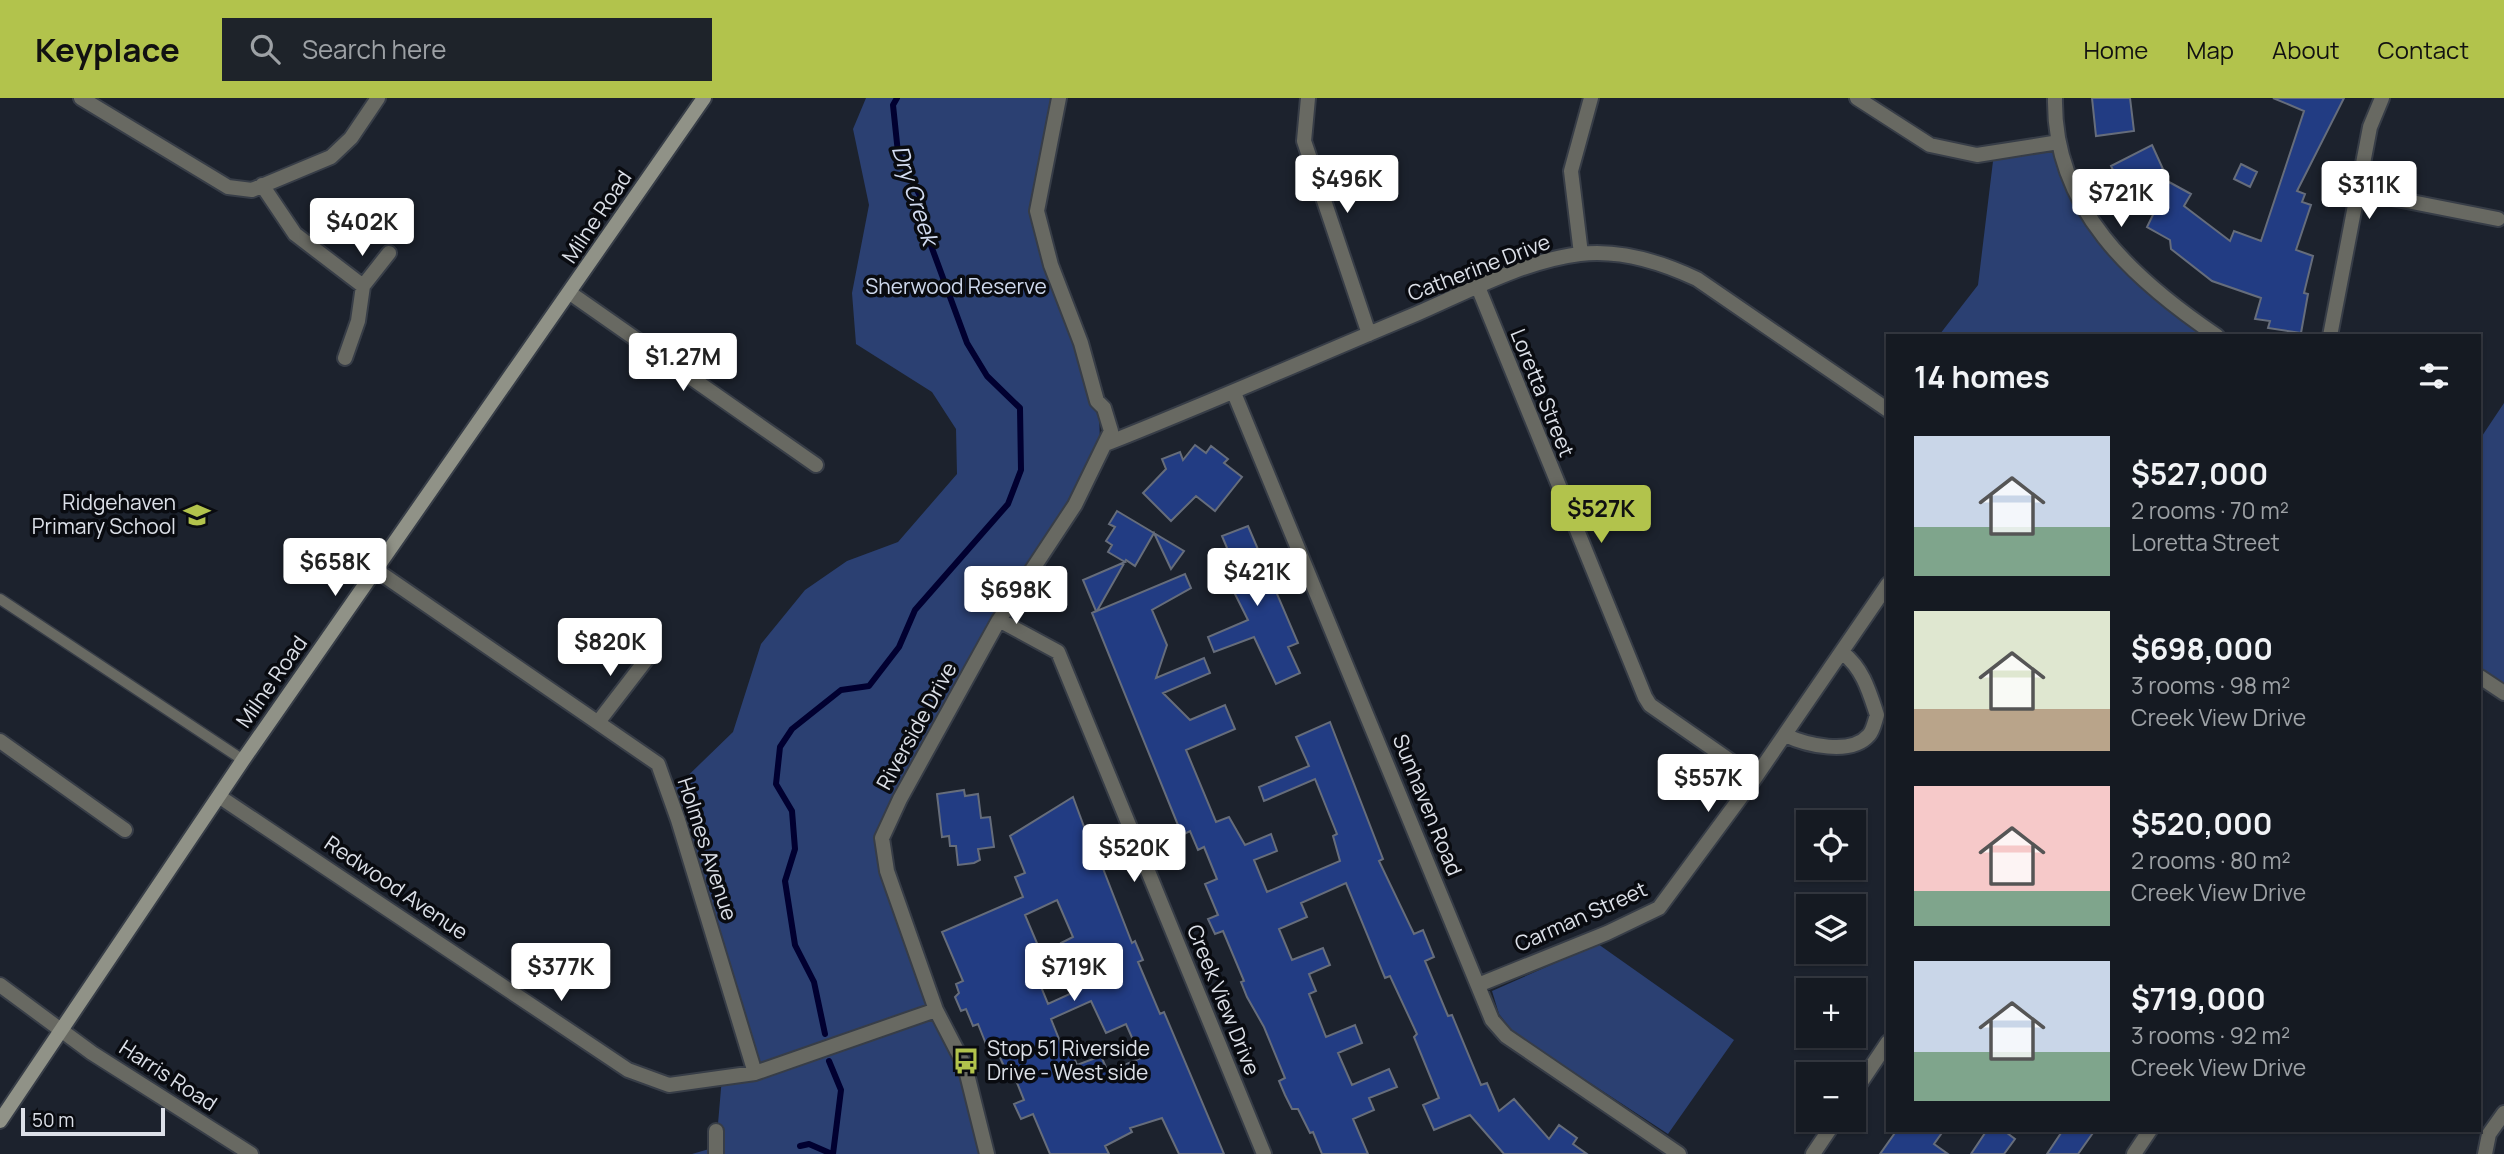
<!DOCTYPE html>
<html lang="en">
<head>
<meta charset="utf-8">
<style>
  body { margin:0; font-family:Manrope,sans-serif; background:#1e232a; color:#f1f3f6; height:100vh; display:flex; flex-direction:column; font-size:26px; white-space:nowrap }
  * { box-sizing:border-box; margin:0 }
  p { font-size:23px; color:#9da1a5 }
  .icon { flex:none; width:38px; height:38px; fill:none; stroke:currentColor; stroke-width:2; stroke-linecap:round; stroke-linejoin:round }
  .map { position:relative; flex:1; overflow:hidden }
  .drawer { position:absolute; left:1886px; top:236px; width:595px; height:798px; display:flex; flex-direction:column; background:#151a22; border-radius:0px; box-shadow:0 2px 5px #0004,0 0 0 2px #343840 }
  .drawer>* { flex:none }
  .fabs { position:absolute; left:1796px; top:712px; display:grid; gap:14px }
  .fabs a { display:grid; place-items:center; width:70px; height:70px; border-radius:0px; background:#151a22; box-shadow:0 2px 5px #0004,0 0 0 2px #343840; font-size:35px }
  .scale { position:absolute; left:21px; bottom:18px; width:144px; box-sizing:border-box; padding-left:7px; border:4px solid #dce0e8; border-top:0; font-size:19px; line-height:24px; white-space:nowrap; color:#dce0e8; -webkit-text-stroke:5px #090b10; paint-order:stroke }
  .price { position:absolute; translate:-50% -60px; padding:0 16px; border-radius:7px; background:#fff; color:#222; font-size:23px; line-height:46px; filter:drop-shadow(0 2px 4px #0008) }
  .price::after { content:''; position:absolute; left:50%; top:42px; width:21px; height:16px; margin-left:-10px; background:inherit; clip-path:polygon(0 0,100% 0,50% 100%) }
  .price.selected { background:#b2c34c; color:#111 }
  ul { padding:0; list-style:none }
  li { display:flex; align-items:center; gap:21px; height:175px; padding:0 28px }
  li span { display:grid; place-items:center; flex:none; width:196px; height:140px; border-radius:0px; color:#555 }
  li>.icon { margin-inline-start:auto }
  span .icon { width:84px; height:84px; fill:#fffc; stroke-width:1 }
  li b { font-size:30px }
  h2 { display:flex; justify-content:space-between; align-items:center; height:84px; padding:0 28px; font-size:30px }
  header { display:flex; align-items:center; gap:42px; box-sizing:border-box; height:98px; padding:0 35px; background:#b2c34c; color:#111 }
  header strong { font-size:33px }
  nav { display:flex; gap:38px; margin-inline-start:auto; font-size:24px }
  .search { width:490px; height:63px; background:#1e232a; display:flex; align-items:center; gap:18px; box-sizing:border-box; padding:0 24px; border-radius:0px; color:#9da1a5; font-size:26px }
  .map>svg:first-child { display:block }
</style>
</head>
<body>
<header>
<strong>Keyplace</strong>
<div class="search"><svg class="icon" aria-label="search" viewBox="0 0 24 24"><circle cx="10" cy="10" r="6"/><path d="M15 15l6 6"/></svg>Search here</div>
<nav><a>Home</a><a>Map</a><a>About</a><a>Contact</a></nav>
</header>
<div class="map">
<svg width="2504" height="1056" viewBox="0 0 2504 1056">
  <rect width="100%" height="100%" fill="#1c222d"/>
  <path fill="#2b4072" d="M866,0H1059L1037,113L1099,313L1100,344L1087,384L882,740L992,1056H692L716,1049L722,979L754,975L669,696L733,634L761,546L805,492L847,463L898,444L957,376L956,331L932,294L856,246L852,195L869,107L853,31Z
    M2059,44L2083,112L2137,179L2217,238L1940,236L1978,187L1994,55Z
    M2504,305V595L2480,579V341Z
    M1598,846L1734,942L1668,1036L1514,935L1499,916L1492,893Z"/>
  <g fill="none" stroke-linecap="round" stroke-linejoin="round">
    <path stroke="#010030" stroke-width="6" d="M825,936L814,884L795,847L785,783L795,751L792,713L776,686L780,649L792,631L841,592L869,588L899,549L915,512L1008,406L1021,372L1020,310L987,278L967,245L929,142L922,102L898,55L893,7L897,0
      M829,963L841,992L833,1056
      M800,1048L809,1046L832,1056"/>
  </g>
  <path fill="#223c83" stroke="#666d7b" stroke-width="2" fill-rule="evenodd" d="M2092,0H2130L2134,33L2096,38Z
    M2273,0H2344L2297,93L2305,96L2302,104L2311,107L2296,152L2313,158L2304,195L2308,196L2301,235L2268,230L2270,223L2255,221L2261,200L2212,183L2171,151L2170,142L2147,129L2169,84L2191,96L2184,108L2230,143L2234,133L2261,143L2304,13Z
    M2152,47L2163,71L2123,92L2111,68Z
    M2241,66L2257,74L2250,89L2234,81Z
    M1195,347L1206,355L1211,348L1228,361L1224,365L1242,379L1215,413L1196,398L1171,423L1143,395L1166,371L1162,361L1180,354L1183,362Z
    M1117,413L1184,453L1171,471L1154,435L1135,468L1126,462L1097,513L1185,476L1191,490L1152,512L1167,547L1156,580L1204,560L1210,575L1163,595L1190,622L1225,607L1235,631L1186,652L1216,724L1229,719L1245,747L1271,736L1277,753L1254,762L1267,794L1340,763L1333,738L1337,736L1315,681L1264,703L1259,689L1309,668L1296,639L1330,624L1383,761L1379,763L1414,836L1423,832L1434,859L1425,863L1448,918L1452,917L1481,987L1487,985L1499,1013L1514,1001L1549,1041L1559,1027L1577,1040L1573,1046L1587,1056H1504L1470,1017L1434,1032L1423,1007L1439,1000L1414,939L1417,936L1390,878L1385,880L1346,785L1301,805L1307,819L1279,831L1292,862L1323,850L1330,867L1309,876L1316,893L1309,896L1326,939L1355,927L1362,945L1338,955L1352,987L1389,971L1397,989L1369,1000L1374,1012L1353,1021L1368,1056H1322L1313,1034L1310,1035L1298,1011H1292L1285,997L1279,983L1285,980L1264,929L1247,899L1241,884L1244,883L1223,833L1215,836L1208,821L1218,817L1205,786L1217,781L1204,749L1198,752L1190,733L1182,737L1092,515L1096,513L1083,482L1125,464L1108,454L1112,447L1106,443L1115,429L1109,426Z
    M1248,428L1298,545L1288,549L1300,575L1276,586L1254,539L1214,554L1208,539L1248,522L1224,474L1235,469L1222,438Z
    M964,692L965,698L978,696L981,720L990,719L994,749L978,751L980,762L974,765L958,767L956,748H950L949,738L942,739L937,696Z
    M1073,699L1099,769L1102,768L1132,845L1135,843L1143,862L1138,864L1160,916L1164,914L1224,1056H1179L1162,1020L1130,1030L1132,1034L1105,1048L1109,1056H1050L1033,1016L1021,1021L1014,1006L1024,1002L1013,975L1008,977L997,953L990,956L978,926L973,928L966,911L961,913L955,899L959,895L956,886L963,883L942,834L1023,799L1015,779L1025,775L1010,738ZM1057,802L1073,839L1061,845L1067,859L1094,847L1107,879L1048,906L1030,862L1042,857L1025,817ZM1091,903L1106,935L1126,926L1141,960L1108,974L1101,958L1077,967L1072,954L1065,956L1051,921Z
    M1897,1032H1944L1934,1046L1948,1056H1880Z
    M1987,1032H2003L2015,1041L2004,1056H1971Z
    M2063,1032H2095L2078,1056H2047Z"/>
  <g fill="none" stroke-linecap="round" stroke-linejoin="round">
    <g stroke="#373d47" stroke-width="13">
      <path id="lane" d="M0,501L243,662"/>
    </g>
    <g stroke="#373d47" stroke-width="18">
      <path id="street" d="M81,0L228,89L252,92L331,59L351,40L378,0
        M1308,0L1304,43L1369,236
        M1857,0L1930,47L1977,57L2059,44
        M2055,0C2053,110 2134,182 2217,238
        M262,87L295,136L363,188
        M2356,93L2498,121
        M1581,156L1571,73L1591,0
        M1478,189L1645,599L1650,607L1755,680
        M570,195L816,367
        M2330,238L2370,29L2382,0
        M345,260L358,223L363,188L389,155
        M1234,295L1492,922L1506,938L1679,1056
        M1108,345C1212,304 1313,259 1416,216C1467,194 1523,163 1580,156C1621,151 1661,164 1697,181L1888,312
        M376,472L658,666L678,722L755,975
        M999,522L1058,554L1264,1056
        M2480,579L2504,595
        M599,623L649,558
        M1785,637C1806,647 1851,658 1869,637C1873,633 1875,623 1877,617C1869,593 1863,571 1843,555
        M0,643L125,732
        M220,699L628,972L669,987L755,975L936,912
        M0,887L92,955L251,1056
        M1478,887L1607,835L1659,810L1755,680L1888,486
        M1853,996L1888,944
        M716,1033V1056
        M987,1056L965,968L936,912L887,773L882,740L900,701L999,522L1075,407L1111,333L1104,310L1097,303L1081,245L1051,167L1037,113L1059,0
        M1813,1056L1836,1022
        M2134,1056L2150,1032
        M2485,1056L2489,1036L2504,1015"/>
    </g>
    <g stroke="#373d47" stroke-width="18">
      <path id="secondary" d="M0,1023L243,662L704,0"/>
    </g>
    <use href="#lane" stroke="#686962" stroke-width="10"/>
    <use href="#street" stroke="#686962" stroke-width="14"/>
    <use href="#secondary" stroke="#909287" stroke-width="14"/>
  </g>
  <defs>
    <g id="school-bare" transform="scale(2.1)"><path d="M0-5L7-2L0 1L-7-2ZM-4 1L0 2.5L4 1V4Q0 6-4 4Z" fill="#b2c34c" stroke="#090b10" stroke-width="2.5" paint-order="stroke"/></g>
    <g id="bus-bare" transform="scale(2.1)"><path d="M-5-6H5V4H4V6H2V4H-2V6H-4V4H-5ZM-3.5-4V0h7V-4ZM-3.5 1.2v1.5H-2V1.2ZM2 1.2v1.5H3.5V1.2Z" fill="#b2c34c" stroke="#090b10" stroke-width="2.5" paint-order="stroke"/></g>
  </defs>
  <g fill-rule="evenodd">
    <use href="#school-bare" x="197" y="417"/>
    <use href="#bus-bare" x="966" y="963"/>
  </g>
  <g text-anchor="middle" stroke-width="7" stroke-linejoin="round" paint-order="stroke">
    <g font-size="21" fill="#dce0e8" stroke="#090b10">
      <text transform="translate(597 119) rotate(-56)" y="7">Milne Road</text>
      <text transform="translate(1479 170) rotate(-21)" y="7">Catherine Drive</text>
      <text transform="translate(1542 295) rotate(68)" y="7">Loretta Street</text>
      <text transform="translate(272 584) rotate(-55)" y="7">Milne Road</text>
      <text transform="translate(917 628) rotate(-61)" y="7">Riverside Drive</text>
      <text transform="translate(1427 707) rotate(68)" y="7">Sunhaven Road</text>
      <text transform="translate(707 751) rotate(72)" y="7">Holmes Avenue</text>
      <text transform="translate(396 790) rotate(34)" y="7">Redwood Avenue</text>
      <text transform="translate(1581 819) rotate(-24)" y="7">Carman Street</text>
      <text transform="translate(1223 902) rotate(68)" y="7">Creek View Drive</text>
      <text transform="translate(168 978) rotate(33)" y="7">Harris Road</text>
    </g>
    <g font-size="21" fill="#ced8ec" stroke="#090b10">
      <text x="956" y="196">Sherwood Reserve</text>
    </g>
    <g font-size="21" fill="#dce0e8" stroke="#090b10" text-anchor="end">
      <text x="176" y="412">Ridgehaven<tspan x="176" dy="24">Primary School</tspan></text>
      <text x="987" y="958" text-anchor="start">Stop 51 Riverside<tspan x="987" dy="24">Drive - West side</tspan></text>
    </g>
    <g font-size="23" font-style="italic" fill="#d3dcf1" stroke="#090b10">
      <text transform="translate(915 97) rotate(72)" y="8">Dry Creek</text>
    </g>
  </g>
</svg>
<div class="fabs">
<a><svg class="icon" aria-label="locate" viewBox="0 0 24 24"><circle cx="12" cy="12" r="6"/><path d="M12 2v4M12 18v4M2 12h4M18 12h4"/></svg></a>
<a><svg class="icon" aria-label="layers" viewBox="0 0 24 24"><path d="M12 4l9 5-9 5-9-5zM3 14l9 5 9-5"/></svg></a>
<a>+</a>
<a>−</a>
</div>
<div class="scale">50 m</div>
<b class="price" style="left:1347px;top:117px">$496K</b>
<b class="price" style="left:2369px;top:123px">$311K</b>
<b class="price" style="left:2121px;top:131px">$721K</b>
<b class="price" style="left:362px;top:160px">$402K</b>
<b class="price" style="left:683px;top:295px">$1.27M</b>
<b class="price selected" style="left:1601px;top:447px">$527K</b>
<b class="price" style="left:335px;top:500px">$658K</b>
<b class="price" style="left:1257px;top:510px">$421K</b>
<b class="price" style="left:1016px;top:528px">$698K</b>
<b class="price" style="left:610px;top:580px">$820K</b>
<b class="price" style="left:1708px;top:716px">$557K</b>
<b class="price" style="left:1134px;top:786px">$520K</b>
<b class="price" style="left:561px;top:905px">$377K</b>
<b class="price" style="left:1074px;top:905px">$719K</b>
<section class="drawer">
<h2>14 homes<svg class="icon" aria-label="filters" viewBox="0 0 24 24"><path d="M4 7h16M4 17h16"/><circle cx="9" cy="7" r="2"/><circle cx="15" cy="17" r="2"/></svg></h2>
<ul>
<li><span style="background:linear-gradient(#c9d6e8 65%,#7fa58c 0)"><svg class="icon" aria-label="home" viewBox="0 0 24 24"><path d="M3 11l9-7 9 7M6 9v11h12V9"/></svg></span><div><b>$527,000</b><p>2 rooms · 70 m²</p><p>Loretta Street</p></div></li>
<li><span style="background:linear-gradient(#dfe7d0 70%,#b9a48a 0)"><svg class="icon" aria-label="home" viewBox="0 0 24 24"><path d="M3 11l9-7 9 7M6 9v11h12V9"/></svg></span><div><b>$698,000</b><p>3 rooms · 98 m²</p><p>Creek View Drive</p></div></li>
<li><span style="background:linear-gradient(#f6c9c9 75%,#7fa58c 0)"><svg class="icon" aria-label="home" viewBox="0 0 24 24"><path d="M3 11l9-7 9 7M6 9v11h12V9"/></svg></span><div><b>$520,000</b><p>2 rooms · 80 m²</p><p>Creek View Drive</p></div></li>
<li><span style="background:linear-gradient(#c9d6e8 65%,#7fa58c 0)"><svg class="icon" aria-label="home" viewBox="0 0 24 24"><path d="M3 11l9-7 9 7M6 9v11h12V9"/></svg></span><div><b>$719,000</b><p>3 rooms · 92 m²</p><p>Creek View Drive</p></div></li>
</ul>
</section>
</div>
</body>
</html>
